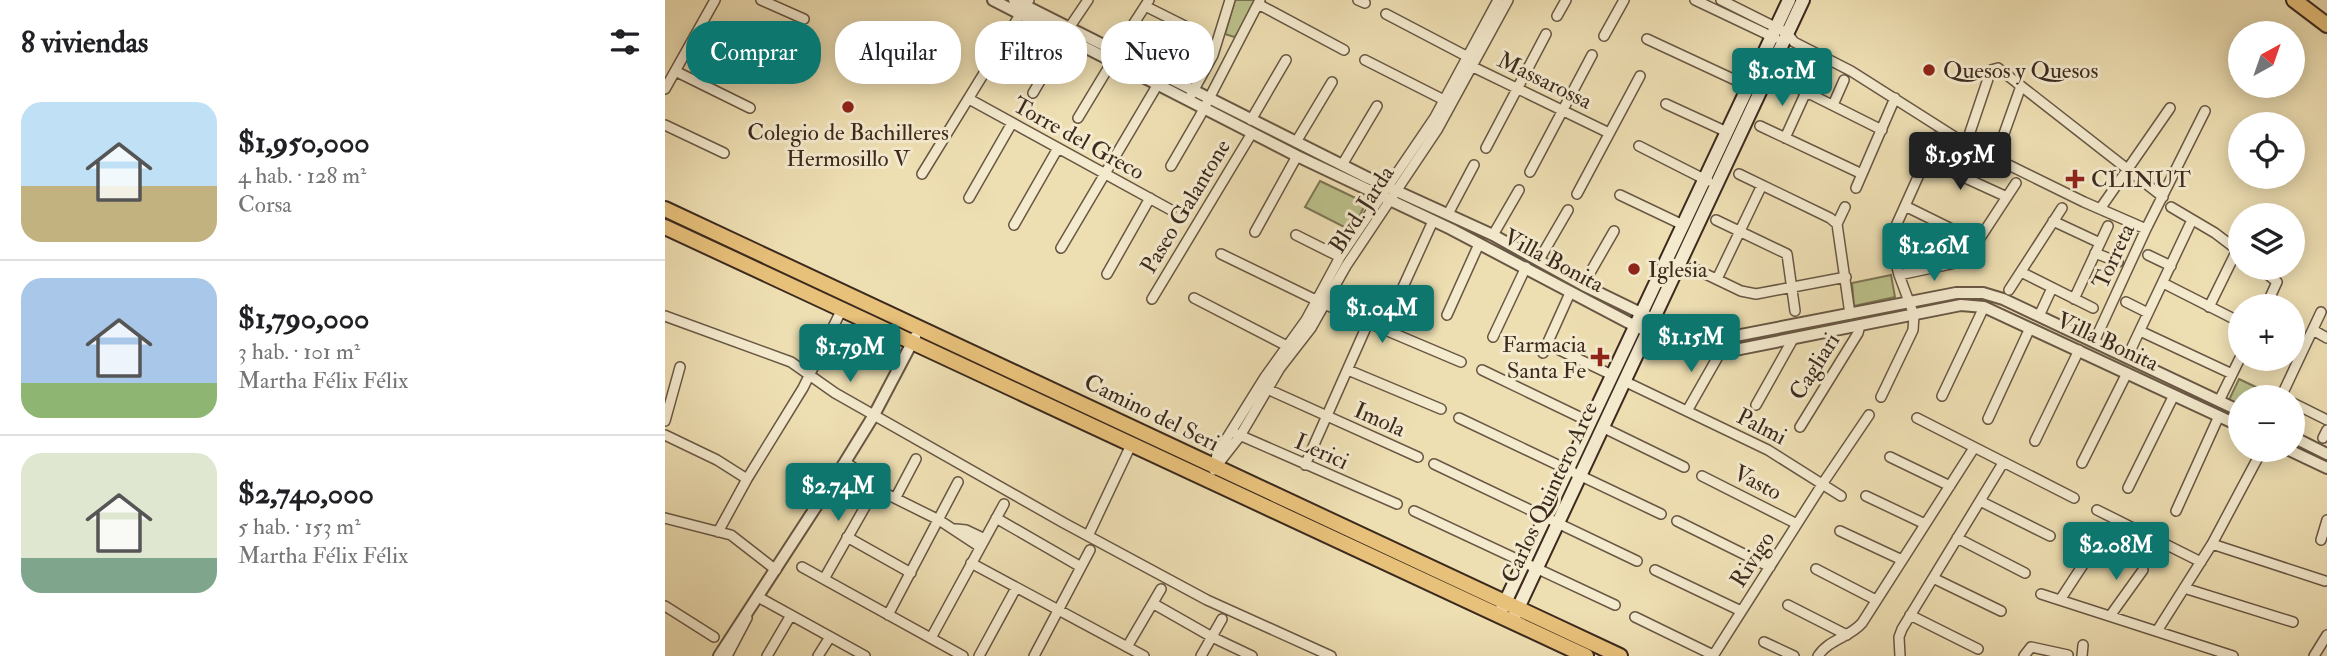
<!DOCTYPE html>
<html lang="es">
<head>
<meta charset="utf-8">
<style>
  body { margin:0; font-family:"IM FELL Double Pica",serif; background:#f2f2f2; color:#202124; height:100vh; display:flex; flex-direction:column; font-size:26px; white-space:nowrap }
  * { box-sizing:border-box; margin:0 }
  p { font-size:23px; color:#757577 }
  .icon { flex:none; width:38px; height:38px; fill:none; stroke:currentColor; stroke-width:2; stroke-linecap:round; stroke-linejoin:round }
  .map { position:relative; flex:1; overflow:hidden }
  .panel { display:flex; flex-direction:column; background:#fff; width:665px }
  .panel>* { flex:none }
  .top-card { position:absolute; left:21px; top:21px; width:665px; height:63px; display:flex; gap:14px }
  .needle { width:46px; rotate:40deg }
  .tools { position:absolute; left:1563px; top:21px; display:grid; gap:14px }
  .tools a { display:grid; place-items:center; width:77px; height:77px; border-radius:50%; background:#fff; box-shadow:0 4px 18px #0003; font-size:35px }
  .price { position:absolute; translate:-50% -60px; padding:0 16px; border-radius:7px; background:#0f766e; color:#fff; font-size:23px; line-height:46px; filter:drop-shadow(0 2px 4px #0008) }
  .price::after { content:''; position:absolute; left:50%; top:42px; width:21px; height:16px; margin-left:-10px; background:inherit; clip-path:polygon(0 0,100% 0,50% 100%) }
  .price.current { background:#222; color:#fff }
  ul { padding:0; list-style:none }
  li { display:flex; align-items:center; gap:21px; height:175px; padding:0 21px }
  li+li { border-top:2px solid #e0e0e0 }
  li span { display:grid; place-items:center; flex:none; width:196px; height:140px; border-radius:21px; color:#555 }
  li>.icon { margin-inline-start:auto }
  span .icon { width:84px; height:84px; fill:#fffc; stroke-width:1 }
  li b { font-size:30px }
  h2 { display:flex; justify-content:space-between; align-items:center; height:84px; padding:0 21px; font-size:30px }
  .chip { padding:0 24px; border-radius:28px; background:#fff; box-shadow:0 4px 18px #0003; font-size:24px; line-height:63px }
  .chip.current { background:#0f766e; color:#fff }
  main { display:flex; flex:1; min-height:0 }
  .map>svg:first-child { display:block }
</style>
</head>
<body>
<main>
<section class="panel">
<h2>8 viviendas<svg class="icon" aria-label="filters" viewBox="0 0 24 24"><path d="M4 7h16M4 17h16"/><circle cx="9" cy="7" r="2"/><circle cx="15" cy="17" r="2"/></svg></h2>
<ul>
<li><span style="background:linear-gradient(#bfe0f5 60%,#c2b280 0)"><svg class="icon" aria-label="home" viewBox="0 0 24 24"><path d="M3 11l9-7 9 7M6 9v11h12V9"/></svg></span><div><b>$1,950,000</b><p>4 hab. · 128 m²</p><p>Corsa</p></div></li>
<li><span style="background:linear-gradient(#a9c7e8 75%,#8fb573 0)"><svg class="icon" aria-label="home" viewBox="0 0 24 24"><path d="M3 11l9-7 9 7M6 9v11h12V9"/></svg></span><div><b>$1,790,000</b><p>3 hab. · 101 m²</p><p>Martha Félix Félix</p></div></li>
<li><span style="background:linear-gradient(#dfe7d0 75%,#7fa58c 0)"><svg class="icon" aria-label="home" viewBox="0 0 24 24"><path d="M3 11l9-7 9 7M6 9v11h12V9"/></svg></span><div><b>$2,740,000</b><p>5 hab. · 153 m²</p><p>Martha Félix Félix</p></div></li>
</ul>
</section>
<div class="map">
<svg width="1662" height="656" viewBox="0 0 1662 656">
  <rect width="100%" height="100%" fill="#eedfb3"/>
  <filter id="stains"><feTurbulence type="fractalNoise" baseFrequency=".00286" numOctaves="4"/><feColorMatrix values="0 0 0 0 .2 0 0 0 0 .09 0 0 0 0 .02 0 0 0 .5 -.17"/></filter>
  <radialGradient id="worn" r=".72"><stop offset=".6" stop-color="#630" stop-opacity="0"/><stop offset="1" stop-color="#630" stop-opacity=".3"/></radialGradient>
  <path fill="#bbc18b" stroke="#7c7655" stroke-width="2" d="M570,0H593L576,32L569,37L560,34Z
    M655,181L701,203L687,231L640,207Z
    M1226,275L1230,297L1189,306L1187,283Z
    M1574,379L1612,397H1575V408L1563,402Z"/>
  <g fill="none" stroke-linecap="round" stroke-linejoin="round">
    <g stroke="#685744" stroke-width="12">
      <path id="minor" d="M96,0L139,19
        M693,0L700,3
        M1030,0L1110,38
        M1056,0L1122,33L1129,42L1186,71L1301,144L1419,202L1481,229
        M593,4L679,50
        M480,6L530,31
        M721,14L805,58
        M892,16L901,0
        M35,27L111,63
        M404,28L423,0
        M939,36L959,0
        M982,39L1083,86
        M451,51L484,0
        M700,60L779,100
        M804,65L944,133
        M10,71L85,108
        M1119,81L1217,130
        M0,89L50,0
        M368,93L401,37
        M526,95L548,55L565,0
        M304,99L506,210
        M1001,104L1062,132
        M1168,105L1179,80
        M413,118L448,60
        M586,120L621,60
        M0,125L59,153
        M1095,126L1197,174
        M1120,138L1141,92
        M631,142L667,82
        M1301,144L1326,70L1333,68L1498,197
        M974,146L1043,181
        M821,148L881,34
        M1330,159L1356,86
        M1261,160L1342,197
        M677,165L712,106
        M506,166L535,116L595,0
        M865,172L927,55
        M257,174L364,0
        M1074,174L1165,218L1172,224
        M1297,176L1305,159
        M1191,188L1230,98
        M912,194L975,76
        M955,195L1018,225
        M304,198L347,123
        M1240,206L1313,242
        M1180,207L1172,224L1185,314
        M1506,207L1550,233L1575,252
        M1435,209L1505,108
        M783,214L809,165
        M1051,220L1122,254L1130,311
        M1388,221L1435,243
        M349,225L393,148
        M590,232L632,156
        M631,235L675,257
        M828,235L854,190
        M396,248L493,84
        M1430,253L1453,262
        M556,254L659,304L796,362
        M1483,255L1506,266
        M874,260L903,210
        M1028,268L1076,291L1091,294L1181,277
        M1595,268L1612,282L1601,306
        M1356,272L1428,308
        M442,274L485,198
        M1234,275L1300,261L1351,183
        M1052,279L1097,185
        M1498,283L1575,322
        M918,285L949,231
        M1344,290L1397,208
        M529,298L624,347
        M733,298L768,221
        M487,299L587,133
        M1409,299L1443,226
        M1461,302L1483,313
        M1544,307L1572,250
        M782,315L814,244
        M0,316L126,362L170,393L399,523L542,600L666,656
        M1374,316L1387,288
        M1648,330L1662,338
        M1475,331L1567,374
        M828,337L861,267
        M1429,342L1481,229L1540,111
        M882,344L947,375
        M1467,347L1527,220
        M878,353L905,293
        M683,370L776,409
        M817,370L925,422
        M959,381L1103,450L1176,496
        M600,388L753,457
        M1277,396L1319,307
        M1216,397L1248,330L1249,315L1234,275L1225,239L1271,137
        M1616,397L1656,312
        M1554,401L1575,358
        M1628,403L1662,420
        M1091,405L1128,339
        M1022,411L1055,353L1060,338
        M794,418L996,514
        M1252,418L1409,498
        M1323,419L1365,328
        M0,421L15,367
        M937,427L1019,467
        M1135,427L1193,333L1195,325
        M572,434L732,504
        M0,435L52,460L82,479
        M1658,438L1662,430
        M1370,441L1414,350
        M1225,457L1285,486
        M180,462L216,486
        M1417,463L1462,373
        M769,464L972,561
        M640,465L703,323
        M550,468L575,436L615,368L646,328L681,266L772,130L843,0
        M549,470L552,454L600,377L641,320L675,257L770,117L833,0
        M175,471L274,520L315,547
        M1037,476L1132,524
        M1463,488L1509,395
        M1201,496L1260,524
        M231,497L251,459
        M1315,501L1385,536
        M1432,510L1536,562
        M749,511L950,605
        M1511,511L1554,416
        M0,518L66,535L111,570
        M331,518L416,567
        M1012,521L1105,567
        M291,529L301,530L320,539
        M1175,531L1237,560
        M53,532L82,479L138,388L176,311
        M423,536L466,445
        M182,537L246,573
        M1292,538L1360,573
        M1656,540L1662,520
        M1547,544L1660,581
        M306,563L479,656
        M137,567L298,656
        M1151,569L1211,600
        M990,570L1076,611
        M1268,578L1336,611
        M159,579L213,484
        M1519,588L1628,622
        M1376,594L1568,656
        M93,597L200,656
        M1395,600L1427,551
        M489,604L547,637L587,656
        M1123,605L1182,635
        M0,606L49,637
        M223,615L293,482
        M1245,615L1313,649
        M1445,616L1478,570
        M970,617L1048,655
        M1492,631L1547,544L1597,450
        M266,638L339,504
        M1099,642L1129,656
        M462,647L496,589
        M62,656L82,618
        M102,656L126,615
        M153,656L165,637
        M314,656L351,588
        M369,656L425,550
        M536,656L557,619
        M1048,656L1160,480L1204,415
        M1153,656C1164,639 1184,638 1197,623L1309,448
        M1235,656L1234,637L1237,629L1338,463
        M1359,656L1366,647L1403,655
        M1417,656L1418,645
        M1649,656L1662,635"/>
    </g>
    <g stroke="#685744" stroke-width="14">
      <path id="tertiary" d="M328,0L632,156L786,229L970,326L1027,349L1055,353L1296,305L1319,307L1575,426
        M349,0L703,178L828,235L918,285L988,319L1027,335L1060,338L1291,293H1318L1338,299L1575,411
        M1628,437L1662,454
        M1624,450L1662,468
        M54,656L180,462L209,415L250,337"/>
    </g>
    <g stroke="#3c2a1f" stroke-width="16">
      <path id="secondary" d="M836,611L1124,0
        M847,621L1138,0"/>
    </g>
    <g stroke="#3c2a1f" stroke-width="18">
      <path id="primary" d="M1629,0L1662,25
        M0,209L955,656
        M0,227L921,656"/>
    </g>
    <use href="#minor" stroke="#f4eace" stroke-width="9"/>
    <use href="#tertiary" stroke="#f4eace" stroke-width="10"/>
    <use href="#secondary" stroke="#f4eace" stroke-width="12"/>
    <use href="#primary" stroke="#e7c07a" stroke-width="14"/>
  </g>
  <g fill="#8f2418" stroke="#f4eace" stroke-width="2.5">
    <circle cx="1264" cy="70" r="7"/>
    <circle cx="183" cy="107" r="7"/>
    <path d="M1406.5 168.5h7v7h7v7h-7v7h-7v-7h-7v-7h7z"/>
    <circle cx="969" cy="269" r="7"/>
    <path d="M931.5 346.5h7v7h7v7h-7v7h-7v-7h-7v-7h7z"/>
  </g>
  <g text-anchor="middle" stroke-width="6" stroke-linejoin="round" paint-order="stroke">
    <g font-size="23" fill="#3c2a1f" stroke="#f4eace" text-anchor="start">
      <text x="1278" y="78">Quesos y Quesos</text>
      <text x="183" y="140" text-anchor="middle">Colegio de Bachilleres<tspan x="183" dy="26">Hermosillo V</tspan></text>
      <text x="1426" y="187">CLINUT</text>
      <text x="983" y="277">Iglesia</text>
      <text x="921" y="352" text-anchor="end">Farmacia<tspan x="921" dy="26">Santa Fe</tspan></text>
    </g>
    <g font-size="23" fill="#3c2a1f" stroke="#f4eace">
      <text transform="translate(880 80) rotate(26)" y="8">Massarossa</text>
      <text transform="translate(414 138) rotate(29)" y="8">Torre del Greco</text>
      <text transform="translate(520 206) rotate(-59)" y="8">Paseo Galantone</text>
      <text transform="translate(696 209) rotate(-57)" y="8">Blvd. Jarda</text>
      <text transform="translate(1448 256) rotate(-65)" y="8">Torreta</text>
      <text transform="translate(889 260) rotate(28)" y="8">Villa Bonita</text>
      <text transform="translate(1443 341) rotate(25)" y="8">Villa Bonita</text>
      <text transform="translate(1149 366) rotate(-58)" y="8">Cagliari</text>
      <text transform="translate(487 412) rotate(26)" y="8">Camino del Seri</text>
      <text transform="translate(715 419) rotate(24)" y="8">Imola</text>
      <text transform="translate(1097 426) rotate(27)" y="8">Palmi</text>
      <text transform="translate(657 451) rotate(24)" y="8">Lerici</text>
      <text transform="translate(1093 482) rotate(27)" y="8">Vasto</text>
      <text transform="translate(884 492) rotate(-65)" y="8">Carlos Quintero Arce</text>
      <text transform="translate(1087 559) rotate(-57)" y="8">Rivigo</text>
    </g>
  </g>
  <rect width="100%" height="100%" filter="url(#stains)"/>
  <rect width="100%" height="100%" fill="url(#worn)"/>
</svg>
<div class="tools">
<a><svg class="needle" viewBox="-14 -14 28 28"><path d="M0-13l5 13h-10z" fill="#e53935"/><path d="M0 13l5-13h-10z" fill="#757577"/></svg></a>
<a><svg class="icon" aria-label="locate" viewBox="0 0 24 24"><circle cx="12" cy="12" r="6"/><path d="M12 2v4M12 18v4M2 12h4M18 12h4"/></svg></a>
<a><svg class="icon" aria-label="layers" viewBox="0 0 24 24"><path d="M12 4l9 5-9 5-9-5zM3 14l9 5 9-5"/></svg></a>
<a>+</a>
<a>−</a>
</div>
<b class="price" style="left:1117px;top:108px">$1.01M</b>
<b class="price current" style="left:1295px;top:192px">$1.95M</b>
<b class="price" style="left:1269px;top:283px">$1.26M</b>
<b class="price" style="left:717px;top:345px">$1.04M</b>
<b class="price" style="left:1026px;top:374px">$1.15M</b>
<b class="price" style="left:185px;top:384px">$1.79M</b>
<b class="price" style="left:173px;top:523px">$2.74M</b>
<b class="price" style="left:1451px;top:582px">$2.08M</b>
<div class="top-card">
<a class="chip current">Comprar</a>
<a class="chip">Alquilar</a>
<a class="chip">Filtros</a>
<a class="chip">Nuevo</a>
</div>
</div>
</main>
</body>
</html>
